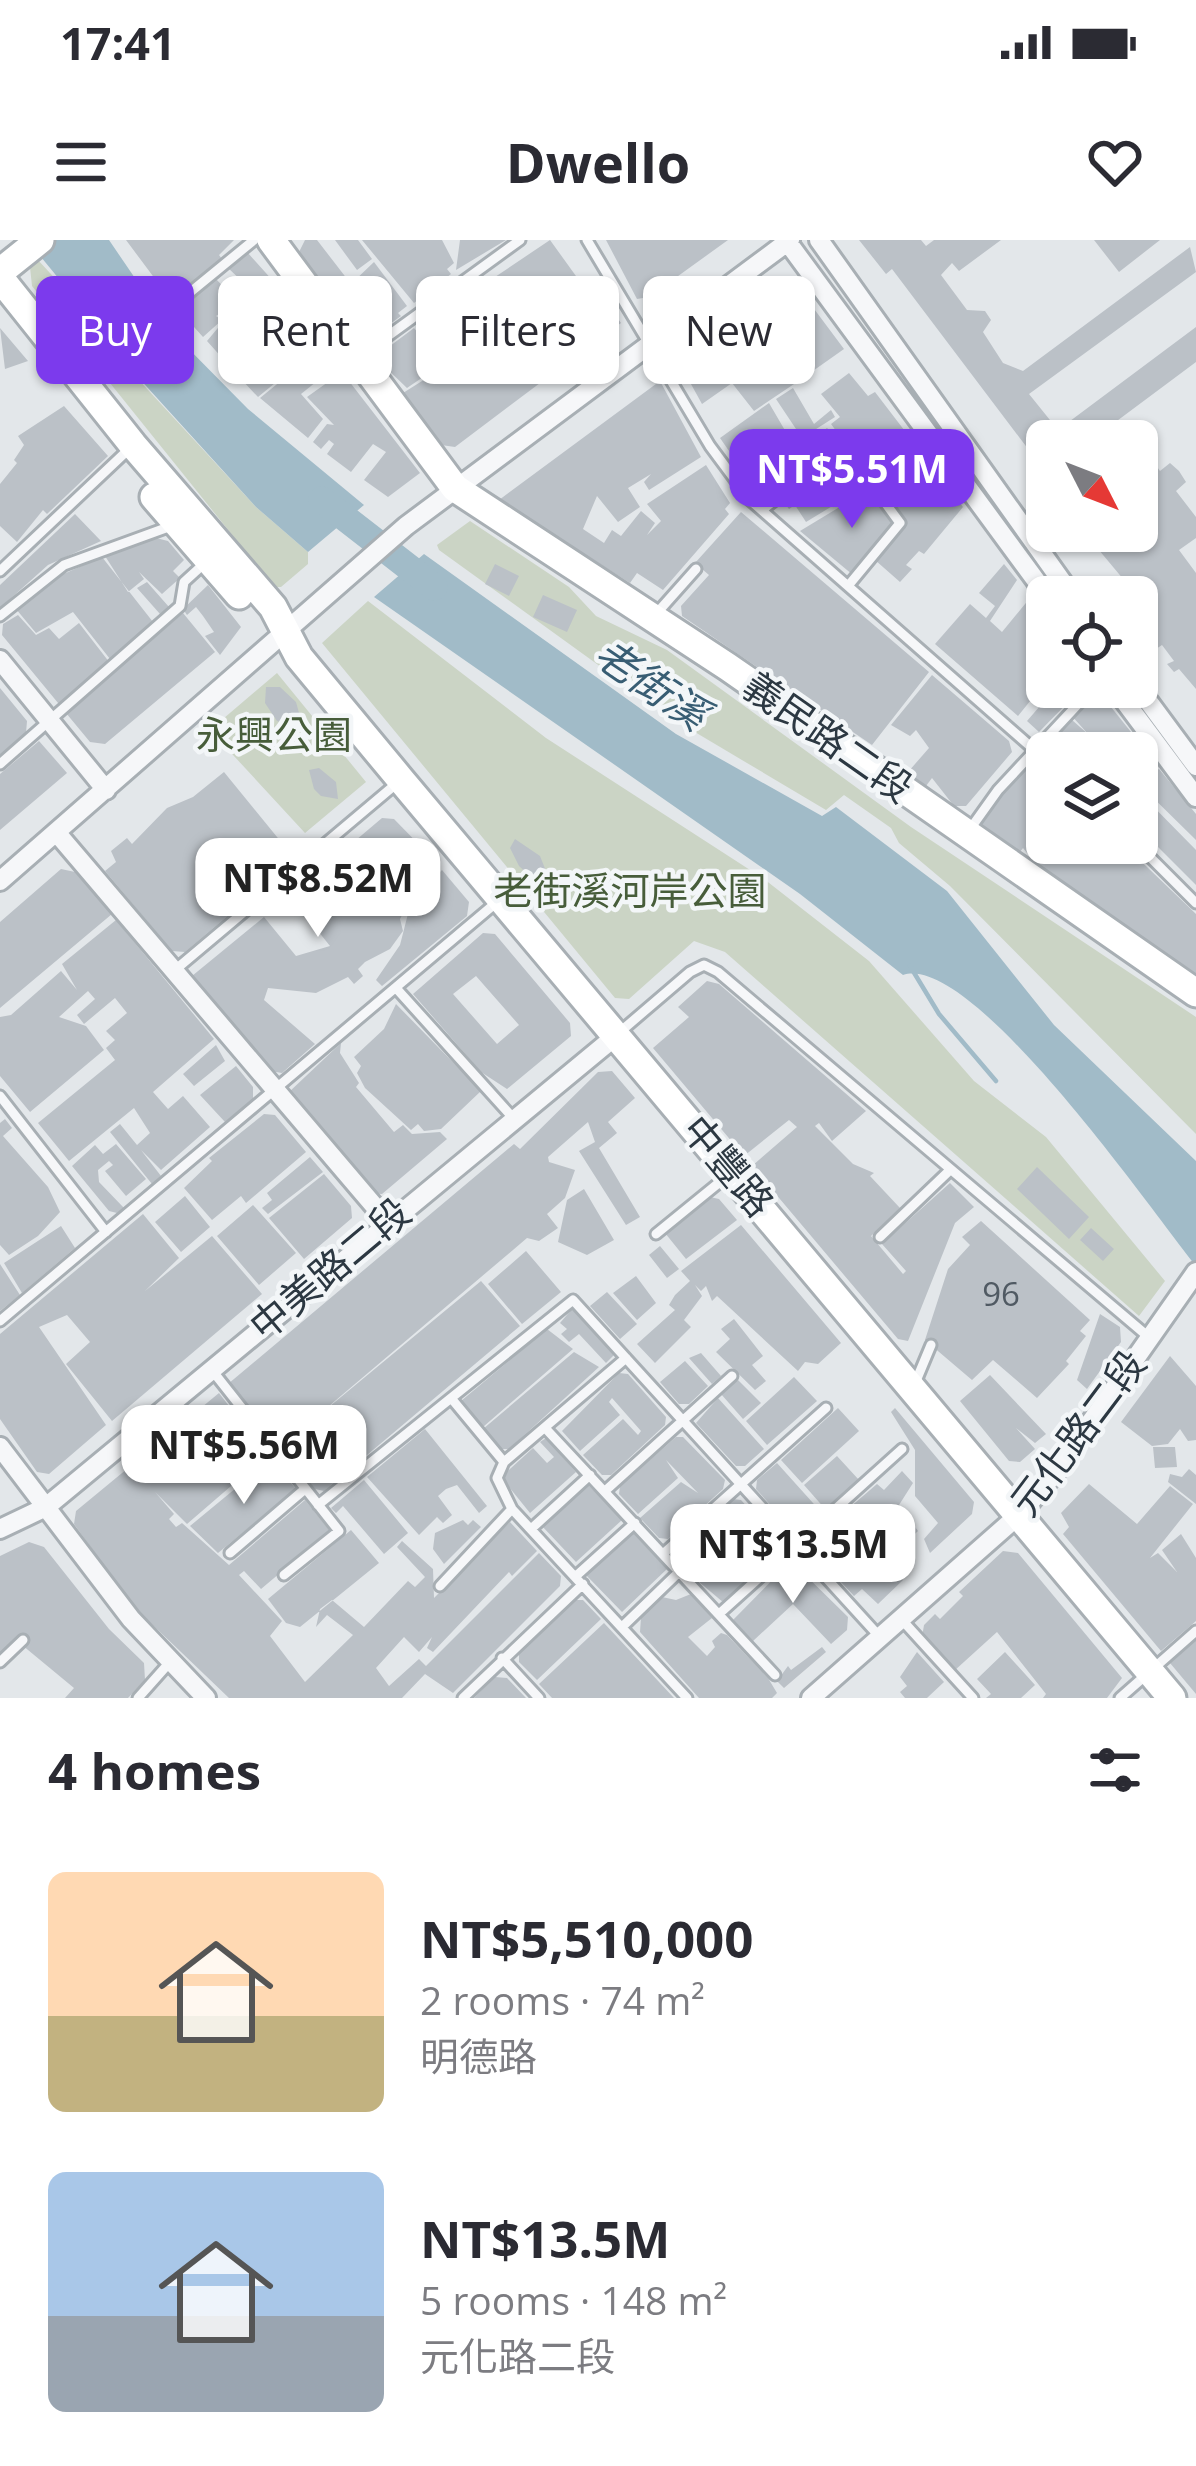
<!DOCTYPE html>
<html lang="en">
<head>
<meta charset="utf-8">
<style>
  body { margin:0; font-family:"Open Sans","Noto Sans TC",sans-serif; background:#f2f2f3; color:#2b2b33; height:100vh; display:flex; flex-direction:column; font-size:45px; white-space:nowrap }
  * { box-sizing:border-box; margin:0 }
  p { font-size:39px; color:#7c7c81 }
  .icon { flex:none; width:66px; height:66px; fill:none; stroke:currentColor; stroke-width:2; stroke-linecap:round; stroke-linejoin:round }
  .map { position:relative; height:1458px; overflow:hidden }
  .drawer { display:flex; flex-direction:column; background:#fff; flex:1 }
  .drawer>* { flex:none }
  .guide { position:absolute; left:36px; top:36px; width:1125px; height:108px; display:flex; gap:24px }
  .needle { width:78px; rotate:132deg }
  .tools { position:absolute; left:1026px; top:180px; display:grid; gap:24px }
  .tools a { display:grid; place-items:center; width:132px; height:132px; border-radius:18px; background:#fff; box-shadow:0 3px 9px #0004; font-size:60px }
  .price { position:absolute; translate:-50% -102px; padding:0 27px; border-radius:24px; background:#fff; color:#222; font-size:39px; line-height:78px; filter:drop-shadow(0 3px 6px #0008) }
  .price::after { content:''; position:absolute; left:50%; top:72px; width:36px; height:27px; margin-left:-18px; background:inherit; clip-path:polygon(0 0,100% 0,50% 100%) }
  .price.on { background:#7c3aed; color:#fff }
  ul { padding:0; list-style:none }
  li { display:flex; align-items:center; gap:36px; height:300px; padding:0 48px }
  li span { display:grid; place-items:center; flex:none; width:336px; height:240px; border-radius:18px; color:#555 }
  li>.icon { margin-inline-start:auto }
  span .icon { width:144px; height:144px; fill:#fffc; stroke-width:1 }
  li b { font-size:51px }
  h2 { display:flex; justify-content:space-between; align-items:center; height:144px; padding:0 48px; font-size:51px }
  .tag { padding:0 42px; border-radius:18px; background:#fff; box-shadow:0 3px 9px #0004; font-size:42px; line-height:108px }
  .tag.on { background:#7c3aed; color:#fff }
  .status { display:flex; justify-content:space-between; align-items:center; height:84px; padding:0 60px; background:#fff; direction:ltr }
  .status svg { height:33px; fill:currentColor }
  header { display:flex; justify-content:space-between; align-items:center; height:156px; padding:0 48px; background:#fff; font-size:54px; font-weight:700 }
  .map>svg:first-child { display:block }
</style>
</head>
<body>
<div class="status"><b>17:41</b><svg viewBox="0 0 49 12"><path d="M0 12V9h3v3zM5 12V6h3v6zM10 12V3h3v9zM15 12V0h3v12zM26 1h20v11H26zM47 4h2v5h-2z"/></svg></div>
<header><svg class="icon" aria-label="menu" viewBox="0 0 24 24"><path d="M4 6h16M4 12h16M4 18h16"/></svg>Dwello<svg class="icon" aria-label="heart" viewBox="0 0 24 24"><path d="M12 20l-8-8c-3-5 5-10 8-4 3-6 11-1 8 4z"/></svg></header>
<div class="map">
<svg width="1196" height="1458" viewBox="0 0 1196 1458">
  <rect width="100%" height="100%" fill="#e3e7ea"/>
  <path fill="#cbd4c5" d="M37,19L62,46L66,61L256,267L308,312V324L281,347H274L32,46L30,27Z
    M470,281L569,347L596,376L667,410L911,587L1196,777V894L950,646L899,603L891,588L844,555L826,570L673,479L439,310L437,305Z
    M368,361L546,498L764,639L869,721L974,841L1046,897L1165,1041L1139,1076L725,712L694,701L629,759L615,758L322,403Z
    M277,433L366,542L305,593L210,490Z"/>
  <path fill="#a1bbc8" d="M27,0H109L171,91L248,169L364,265L308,312L256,267L68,60L64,45Z
    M424,314L676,494L822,576L836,567L947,651L1054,785L1196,921V1026C1151,970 972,712 903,735L800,654L374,357Z"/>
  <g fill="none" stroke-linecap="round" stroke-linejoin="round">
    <path stroke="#a1bbc8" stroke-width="4.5" d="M910,726L939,774L996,841"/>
    <path stroke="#a1bbc8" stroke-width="27" d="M322,260L434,347"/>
  </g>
  <path fill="#bbc1c7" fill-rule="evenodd" d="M126,0H234L219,15L222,19L173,63Z
    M305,0H317L351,44L374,22L407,66L398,73L401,76L371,98L361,97L343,70L347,60L339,66L299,12Z
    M335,0H358L372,19L357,30Z
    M362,0H442L454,23L447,29L451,34L414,63Z
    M460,0H506L456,30Z
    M550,0L581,43L588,38L621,83L563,126L495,37Z
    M606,0H728L649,57L637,59Z
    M859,0H921L926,6L934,0H1001L959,31L952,23L941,35L967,70L985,71L991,80L983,92L1003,123L1023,131L1190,7L1196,32L1029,154L1058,190L1196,87V122L1090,201H1047V234L892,29L886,34Z
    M1094,0H1160L1119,32Z
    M247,12L292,62L277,74L228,28Z
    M216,39L238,62L216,76L222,80L203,97L177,68Z
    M495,42L560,128L455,207L441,205L403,153L430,136L437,144L452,133L482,132L486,138L504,125L499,118L509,112L501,101L460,129L434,85Z
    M794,42L844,109L810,133L805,128L796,135L800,140L754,171L732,143L702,164L681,126Z
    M248,52L272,77L224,120L207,101Z
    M293,64L314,92L306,99L284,76Z
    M0,88L28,121L5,129Z
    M414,88L427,104L420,113L429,133L407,148L381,123L382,112Z
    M259,107L274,124L292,108L303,120L258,157L225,122L234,114L242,121Z
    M320,109L336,126L301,154L323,179L308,198L260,158Z
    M342,132L420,233L388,257L364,240L386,212L373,204L351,232L327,214L334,204L329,200L321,209L313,202L327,184L334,185L307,157Z
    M849,133L868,156L875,152L963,267L924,314L919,311L906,325L912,329L900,342L875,320L904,283L831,184L840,177L821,154Z
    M660,141L701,217L649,250L644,242L651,234L628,248L640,267L618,282L597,256L583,289L604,303L612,290L621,296L641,271L655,283L647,295L661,281L647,264L706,225L730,263L725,269L729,274L663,350L637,333L630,343L499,260Z
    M793,148L814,184L831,170L835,177L802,198L776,159Z
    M769,163L797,211L827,188L843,204L809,232L805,226L797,232L801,237L766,264L720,198Z
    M64,166L108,216L47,274L43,270L17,302L0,286V244L17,223L14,220L24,205L18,196Z
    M1128,187L1160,231L1170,223L1179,231L1186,242L1176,251L1196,277V298L1179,310L1196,333V449L1179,429L1174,432L1167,424L1174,421L1162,405L1156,409L1150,403L1157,397L1137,371V357H1122L1129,346L1083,291H1137V201H1109Z
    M843,210L869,246L838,265L816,231Z
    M821,243L834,265L806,282L795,265L789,269L786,265Z
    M871,248L896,284L853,335L800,291Z
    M741,272L929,432L872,505L682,376L681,366L709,335L695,323Z
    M75,274L101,301L48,325L0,368V345Z
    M156,298L168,301L184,320L173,331L180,338L162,354L139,332L144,339L128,352L105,316Z
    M102,317L153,382L110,419L73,372L36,393L16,369L59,336Z
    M495,324L519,336L509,356L485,344Z
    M1004,324L1017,340L990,381L1002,392L1030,358L1047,380V447H1083L1039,492L1027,481L1052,452L1043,445L1018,476L935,404L970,364L986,378L995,366L979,353Z
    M147,342L169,367L160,374L137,348Z
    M208,345L241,387L220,415L205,396L214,392L203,376L196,367L187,375L183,369Z
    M543,355L577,370L567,392L533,377Z
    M183,373L215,412L105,504L90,502L66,473Z
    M18,375L36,395L49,388L59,399L79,383L113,427L63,469L2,395L3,384Z
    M932,435L1009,501L1012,512L966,566H954L932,538L926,546L908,532L929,508L916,490L910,496L891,485Z
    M266,447H280L296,462L304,491L277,481L265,463Z
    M1100,447H1105L1116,463L1111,467L1159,527L1137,538V513H1059L1047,503L1072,480L1088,494L1071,475Z
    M0,448L27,481L26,493L0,515Z
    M39,501L67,533L0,590V534Z
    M1028,525L1047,535V603L1032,619L1023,608L1020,612L983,588L980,578Z
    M319,528L336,542L338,559L321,556L314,549L309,530Z
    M1159,529L1196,574V600L1137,542Z
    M224,532L295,619L185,712L172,711L105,631L116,622L111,611L127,598L132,604L167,568L193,557Z
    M1137,550L1196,610V645L1137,586Z
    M382,578L394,579L436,622L410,647L414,652L400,679L403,691L390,709L365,722L358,729L363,736L354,744L348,737L316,753L268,748L264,760L315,804L282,833L270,831L192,736L264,677L296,716L330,706L290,656Z
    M515,599L540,616L550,641L532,638L519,626L510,608Z
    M1056,603H1122L1196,674V735L1036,627Z
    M61,629L75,632L112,674L0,768V682Z
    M442,630L469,662L467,676L382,746L376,740L400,705L411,662Z
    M116,680L214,799L153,852L168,869L183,856L210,887L161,930L141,910L161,936L152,944L110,892L120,884L137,905L150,893L134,868L69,921L38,883L115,820L106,808L115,800L106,791L127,773L115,758L84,784L77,775L95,759L88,751L59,777L86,786L104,810L30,872L0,836V777L11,775L61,731L77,750L62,724Z
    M483,693L495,694L570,783L571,796L507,849L481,832L413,754ZM476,736L519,785L497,804L453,754Z
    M707,741L719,744L866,871L832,901L819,883L815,886L853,924L874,933L870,936L900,968L871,996L903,1034L906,1031L882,1004L950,943L974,967L955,983L908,1101L898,1099L752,926L797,887L789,880L744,916L653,808L689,777L678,767Z
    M396,764L481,851L441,889L424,891L418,884L411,890L365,848L357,833L361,826L354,817L384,789Z
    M341,803L340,813L359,843L356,847L394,892L403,885L412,894L440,892L447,899L382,954L370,953L288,853Z
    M216,805L225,821L194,846L183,834Z
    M236,826L253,847V859L225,882L200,855Z
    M612,831L635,858L608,882L617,893L599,908L640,977L626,985L579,911L595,902L588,882L548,917L549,922L575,930L565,958L547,974L558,988L539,1001L527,998L289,1200L481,1041L520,1086L354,1226L349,1221L342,1227L345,1233L324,1251L315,1249L228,1144L514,904L520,909L598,832Z
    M264,874L275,875L306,912L246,963L241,956L212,980L184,948L212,921L209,918Z
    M5,879L12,888L3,896L48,947L60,972L38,996L9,1015L0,1005V883Z
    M116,904L146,939L126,956L105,931L113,925L109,921L98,930L99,942L124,968L117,973L109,971L72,926L95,905L103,914Z
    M310,917L323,932L268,974L262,968L272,960L267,953Z
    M1037,927L1089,977L1069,999L1017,949Z
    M324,934L351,966L352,978L304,1019L269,978Z
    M584,949L614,1000L587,1015L558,1002L567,960Z
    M185,956L210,987L181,1012L155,982Z
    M710,957L719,959L737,980L686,1019L665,993Z
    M253,965L296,1013L259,1045L217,996Z
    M143,974L179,1018L145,1051L212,996L262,1054L112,1181L66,1124L90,1102L67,1075L39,1087L106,1185L49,1234L37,1232L0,1179V1094Z
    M981,981L1090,1080L1080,1091L1086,1096L1066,1121L1069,1124L1037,1158L993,1120L972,1140L925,1100L948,1029L970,1005L962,997Z
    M741,985L841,1103L818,1124L805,1122L798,1131L717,1056L712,1061L706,1046L701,1051L695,1045L702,1056L684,1080L691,1087L655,1123L637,1104L675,1070L669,1065L675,1055L690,1041L681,1031Z
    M61,986L75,1008L22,1053L4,1023Z
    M1091,988L1114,1009L1103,1021L1080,1000Z
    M660,1006L679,1029L667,1038L649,1015Z
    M526,1011L561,1052L522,1084L488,1044Z
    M0,1024L20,1055L0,1071Z
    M636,1036L656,1063L637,1080L613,1053Z
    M607,1052L637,1084L620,1099L590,1066Z
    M572,1069L614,1115L606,1123L579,1094L569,1102L561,1094L567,1089L560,1083Z
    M1100,1074L1120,1087L1121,1102L1087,1149L1077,1140Z
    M734,1079L763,1116L752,1125L766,1141L755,1150L716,1112L730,1099L721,1089Z
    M547,1089L573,1109L483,1187L461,1161Z
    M574,1112L599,1127L509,1209H501L483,1189Z
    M701,1113L721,1136L712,1144L689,1118Z
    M1170,1116L1196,1146V1200L1188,1201L1180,1189L1168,1204L1152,1206L1121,1182Z
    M685,1121L708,1146L689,1164H679L660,1142Z
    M619,1133L628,1134L666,1177L665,1185L611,1235H602L583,1215L623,1179L638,1195L641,1191L612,1158L609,1162L620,1175L580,1211L562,1191Z
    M990,1135L1046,1194L1035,1203L1016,1188L1035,1209L1020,1222L1009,1221L960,1161Z
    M794,1137L817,1161L767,1205L746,1181Z
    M738,1140L761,1163L743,1179L721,1154Z
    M219,1153L267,1215L187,1284L155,1252L174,1274L169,1279L176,1287L182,1283L229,1325L305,1260L330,1291L261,1349L244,1331L239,1335L282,1381L270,1396L305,1442L353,1395L327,1375L316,1387L320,1369L332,1360L364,1387L408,1341L415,1347L425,1337L397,1307L402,1301L433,1329L434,1358L510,1282L537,1311L512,1336L509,1332L433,1412L427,1408L432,1397L419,1412L404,1397L376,1428L389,1446L419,1419L426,1426L539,1313L561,1336L560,1346L453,1453L425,1434L402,1458H229L134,1367L74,1284L76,1271Z
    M718,1158L764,1209L745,1226H736L696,1183Z
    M838,1168L859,1191L802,1243L781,1220Z
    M895,1168L974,1262L972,1274L930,1313L924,1299L938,1283L915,1256V1210L891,1172Z
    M425,1189L487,1266L479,1273L457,1245L446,1249L438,1256L452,1275L443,1283L437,1277L419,1295L367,1237Z
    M676,1197H683L725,1240L723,1249L668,1299L659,1298L640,1278L681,1242L698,1253L666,1220L678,1238L638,1274L619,1254L620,1246Z
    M546,1198L562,1209L558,1212L576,1232L530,1273L501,1237L533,1208L547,1223L554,1217L540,1202Z
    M1153,1207H1175L1177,1227L1155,1228Z
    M837,1216L859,1240L826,1270L804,1245Z
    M271,1219L296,1249L218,1313L190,1286Z
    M777,1223L822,1273L804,1290H793L756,1249L757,1240Z
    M1189,1229L1196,1235V1264L1168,1242L1170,1234L1182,1237Z
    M902,1231L913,1243L899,1265L918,1291L902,1306L912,1317L895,1334L903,1340L878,1364L862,1349L854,1356L813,1312V1301L832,1284L857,1310L864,1302L871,1308L876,1303L868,1294L888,1272L856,1302L835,1280L877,1244L884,1250Z
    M364,1240L408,1293L384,1314L343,1266L336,1273L331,1268Z
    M586,1243L622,1280L576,1322L541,1285Z
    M1089,1244L1137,1284L1170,1246L1193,1264L1150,1318L1158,1313L1177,1332L1162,1310L1181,1294L1196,1318V1381L1161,1411L1063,1294L1069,1287L1061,1273Z
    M733,1259L741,1260L780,1303L779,1312L724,1363L698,1341L738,1304L695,1338L676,1318L678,1310Z
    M463,1280L468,1285L473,1280L481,1287L444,1324L433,1309L435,1293Z
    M351,1290L379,1323L300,1387L286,1383L268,1359Z
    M632,1292L667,1329L622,1372L585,1334Z
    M29,1302L44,1307L109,1389L144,1423L145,1440L128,1458H65L74,1448L22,1405L0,1418V1316Z
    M1003,1311L1018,1313L1122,1438L1107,1458H1043L1046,1454L997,1392L954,1431L922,1397L924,1385L935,1374L940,1379L963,1356L959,1352Z
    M791,1321L848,1377L847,1390L831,1404L793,1364L753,1401L733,1380Z
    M691,1354L712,1378L688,1397L707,1416L715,1407L712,1401L721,1393L727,1395L768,1438L777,1453L772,1458H699L640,1392L641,1377L662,1357L676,1360Z
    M574,1360H583L601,1379L537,1440L519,1422V1414Z
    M604,1383L674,1458H552L539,1444Z
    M1196,1400V1454L1170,1423Z
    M822,1407L826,1412L784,1448L777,1441L788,1426L791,1430Z
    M917,1412L944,1442L927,1458H905L900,1452L907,1446L900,1437Z
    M1005,1412L1035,1445L1021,1458H986L991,1454L977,1439Z
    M495,1437L507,1438L526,1458H474Z"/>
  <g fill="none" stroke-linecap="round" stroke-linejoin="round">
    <g stroke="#a8afb4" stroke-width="15">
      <path id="lane" d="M587,0L710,206L750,260L1047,521
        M171,68L254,0
        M359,117L520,0
        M762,270L844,207L900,283L848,346
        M0,331L129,209
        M656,374L696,329
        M0,376L64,325L174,285
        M0,524L180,366L184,342L207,321
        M968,592L998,550L1094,447
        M1136,603L1196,663
        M175,730L396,544
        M396,748L514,879
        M621,791L690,732L704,725L718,732L1151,1099
        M0,856L106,992
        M656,994L726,937
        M880,997L949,931
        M0,1081L497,662
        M211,1129L339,1291L284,1335
        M916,1141L931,1105
        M451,1158L504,1222L497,1238L512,1269L687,1458
        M547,1190L775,1435
        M504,1222L626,1118
        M605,1251L732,1136
        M318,1265L573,1060L879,1396
        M531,1289L590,1235
        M230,1313L305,1249
        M664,1313L826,1168
        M576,1336L635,1283
        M440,1346L512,1269
        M719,1374L902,1209
        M902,1380L973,1458
        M622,1387L679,1332
        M502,1418L539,1458
        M0,1422L23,1400
        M138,1458L170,1422
        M463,1458L583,1344
        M1120,1458L1196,1391"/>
    </g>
    <g stroke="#a8afb4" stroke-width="24">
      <path id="street" d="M786,0L1048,357
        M819,0L1073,357
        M0,420L106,550
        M1137,446L1196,526
        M1114,447L1196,557
        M56,592L387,981
        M0,641L406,286L790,0
        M0,1207L131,1379L206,1458
        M0,1289L46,1267L617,795
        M811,1458L1021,1273L1055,1233L1196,1032"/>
    </g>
    <g stroke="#a8afb4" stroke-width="33">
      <path id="secondary" d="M271,0L455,248L728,427L1196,753
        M0,32L40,0
        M0,38L133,205L273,367L299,417L401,540L1172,1458
        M154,257L239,355"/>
    </g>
    <use href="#lane" stroke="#f6f7f9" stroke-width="9"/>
    <use href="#street" stroke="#f6f7f9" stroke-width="18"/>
    <use href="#secondary" stroke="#fff" stroke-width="27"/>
  </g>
  <g text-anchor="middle" stroke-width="9" stroke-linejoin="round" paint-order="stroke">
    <g font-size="33" fill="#505a63">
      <text x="1001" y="1066">96</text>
    </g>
    <g font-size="39" fill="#475d3a" stroke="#f3f6f8">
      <text x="274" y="509">永興公園</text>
      <text x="630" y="665">老街溪河岸公園</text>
    </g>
    <g font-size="39" fill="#2c3842" stroke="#f3f6f8">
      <text transform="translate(828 497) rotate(35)" y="14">義民路二段</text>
      <text transform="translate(728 926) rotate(50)" y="14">中豐路</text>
      <text transform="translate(330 1029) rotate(-40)" y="14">中美路二段</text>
      <text transform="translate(1078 1193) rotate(-53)" y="14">元化路二段</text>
    </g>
    <g font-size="42" font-style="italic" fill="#385d73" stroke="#f3f6f8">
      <text transform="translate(651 444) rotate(34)" y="15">老街溪</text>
    </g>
  </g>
</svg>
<div class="tools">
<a><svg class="needle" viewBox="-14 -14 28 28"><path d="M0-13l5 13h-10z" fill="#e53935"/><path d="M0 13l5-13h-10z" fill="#7c7c81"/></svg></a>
<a><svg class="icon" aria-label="locate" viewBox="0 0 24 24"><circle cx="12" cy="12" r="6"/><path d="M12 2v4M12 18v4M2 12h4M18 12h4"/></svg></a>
<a><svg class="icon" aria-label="layers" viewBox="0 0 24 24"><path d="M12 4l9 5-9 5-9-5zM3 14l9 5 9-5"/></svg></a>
</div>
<b class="price on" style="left:852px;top:291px">NT$5.51M</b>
<b class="price" style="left:318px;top:700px">NT$8.52M</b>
<b class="price" style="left:244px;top:1267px">NT$5.56M</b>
<b class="price" style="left:793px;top:1366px">NT$13.5M</b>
<div class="guide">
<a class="tag on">Buy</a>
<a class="tag">Rent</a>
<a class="tag">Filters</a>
<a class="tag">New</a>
</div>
</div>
<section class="drawer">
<h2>4 homes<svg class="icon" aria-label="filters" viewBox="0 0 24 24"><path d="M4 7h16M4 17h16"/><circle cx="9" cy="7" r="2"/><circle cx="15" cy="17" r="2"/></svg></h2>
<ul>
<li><span style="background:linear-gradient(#ffd9b3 60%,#c2b280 0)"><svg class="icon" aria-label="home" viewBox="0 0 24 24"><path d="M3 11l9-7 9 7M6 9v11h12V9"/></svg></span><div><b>NT$5,510,000</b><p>2 rooms · 74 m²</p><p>明德路</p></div></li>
<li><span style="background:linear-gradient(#a9c7e8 60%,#9aa5b1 0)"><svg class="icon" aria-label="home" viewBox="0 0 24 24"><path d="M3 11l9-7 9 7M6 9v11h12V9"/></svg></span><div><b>NT$13.5M</b><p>5 rooms · 148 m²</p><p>元化路二段</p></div></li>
</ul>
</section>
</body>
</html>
